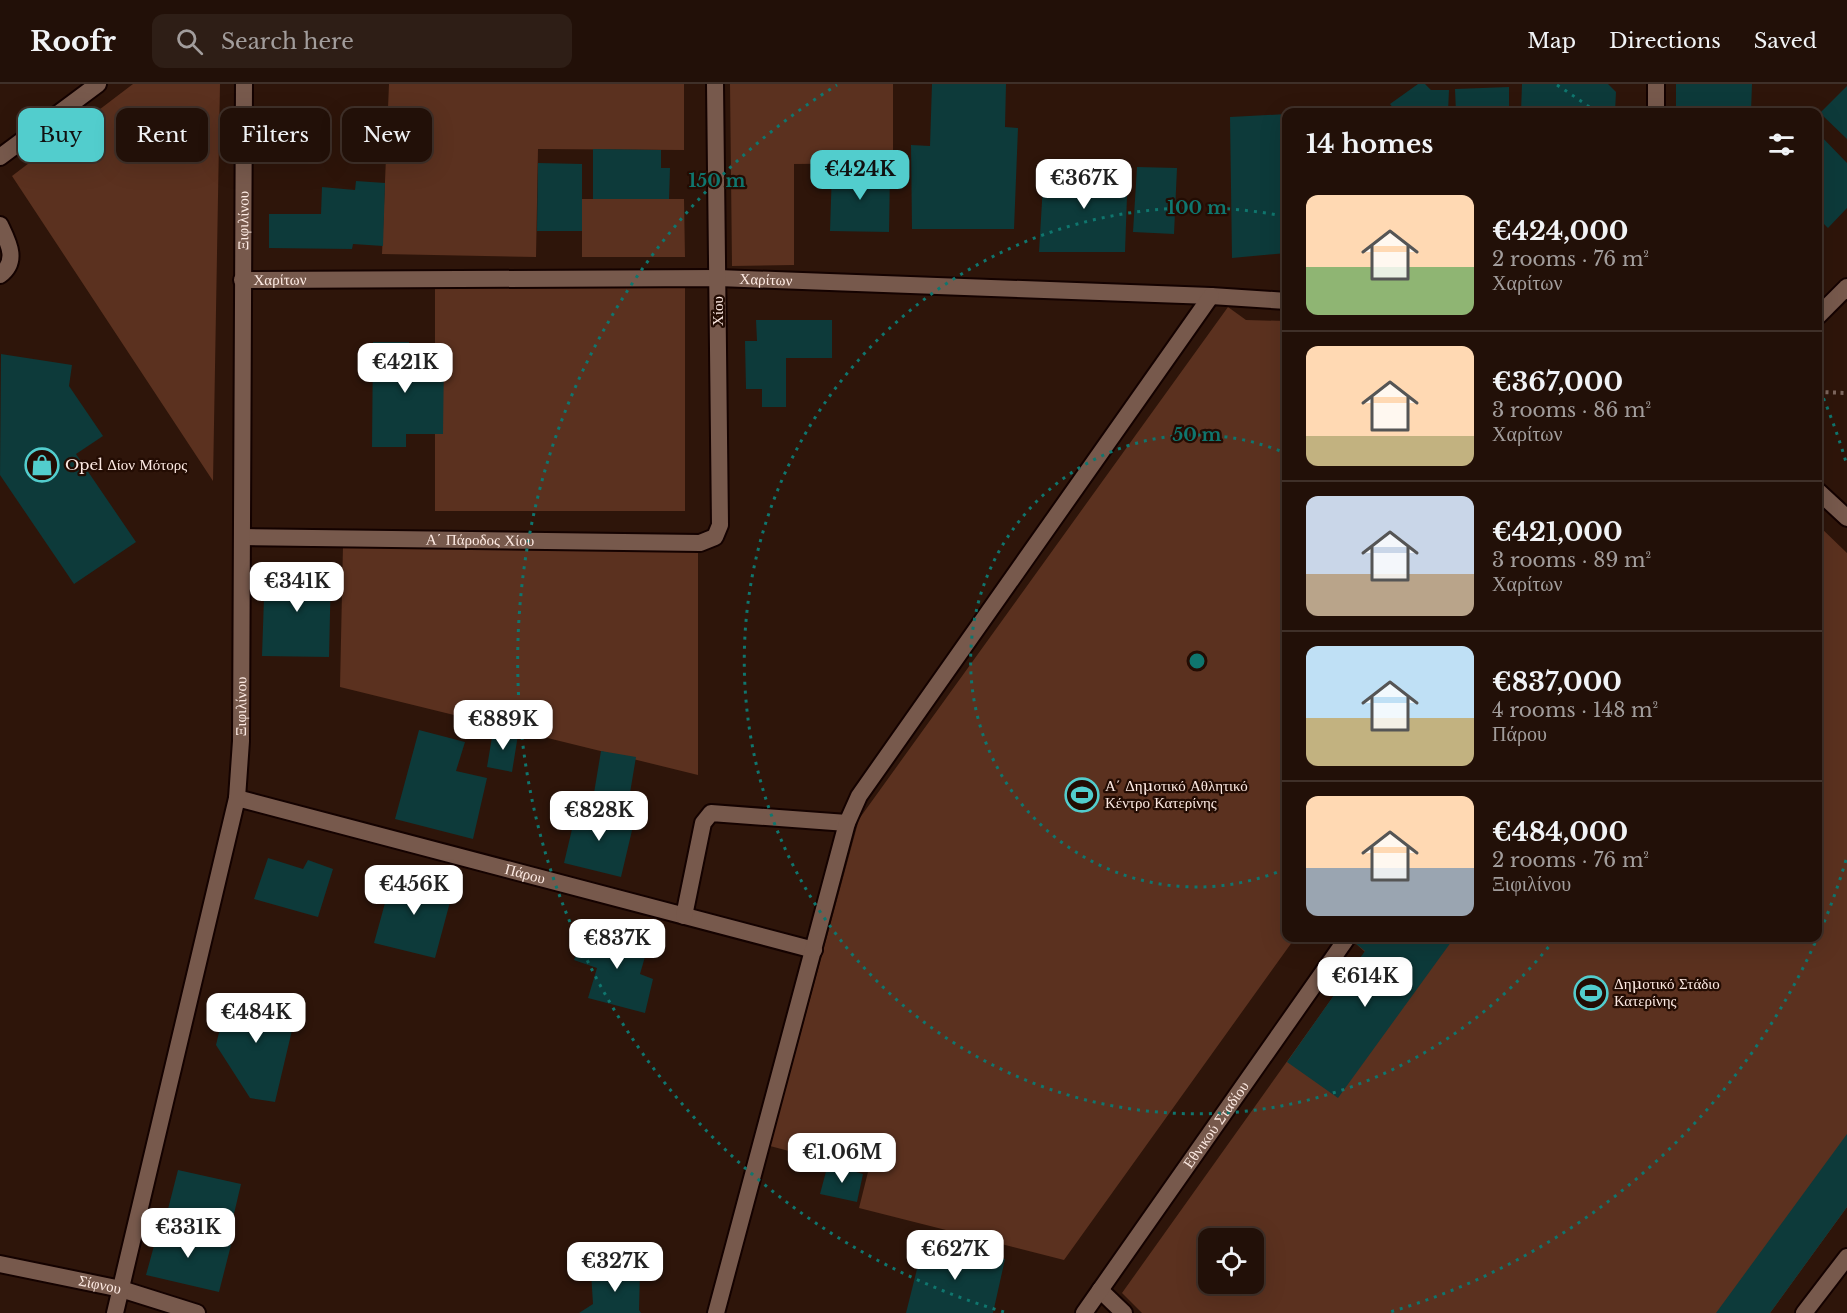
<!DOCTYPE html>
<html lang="en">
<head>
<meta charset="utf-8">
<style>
  body { margin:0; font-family:"Libre Baskerville",serif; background:#2e1e16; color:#f1f3f6; height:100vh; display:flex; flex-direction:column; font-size:22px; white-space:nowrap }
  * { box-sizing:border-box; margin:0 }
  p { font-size:20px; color:#a29d9c }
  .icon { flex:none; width:33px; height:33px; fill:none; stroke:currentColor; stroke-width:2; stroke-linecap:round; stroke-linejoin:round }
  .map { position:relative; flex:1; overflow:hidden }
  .drawer { position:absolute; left:1282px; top:24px; width:540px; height:834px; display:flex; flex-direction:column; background:#221008; border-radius:12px; box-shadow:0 6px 24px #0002,0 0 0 2px #3f3029 }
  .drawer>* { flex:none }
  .top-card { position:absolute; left:18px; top:24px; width:570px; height:54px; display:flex; gap:12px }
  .fabs { position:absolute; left:1198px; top:1144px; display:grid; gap:12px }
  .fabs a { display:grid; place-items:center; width:66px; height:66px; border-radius:12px; background:#221008; box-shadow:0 6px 24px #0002,0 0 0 2px #3f3029; font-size:30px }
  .price { position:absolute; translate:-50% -51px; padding:0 14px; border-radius:12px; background:#fff; color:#222; font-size:20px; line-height:39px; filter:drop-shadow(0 2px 3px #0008) }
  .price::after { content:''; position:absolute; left:50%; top:36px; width:18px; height:14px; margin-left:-9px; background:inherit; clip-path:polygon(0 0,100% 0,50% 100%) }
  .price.current { background:#52cdcd; color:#111 }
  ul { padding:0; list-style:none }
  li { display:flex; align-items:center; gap:18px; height:150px; padding:0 24px }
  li+li { border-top:2px solid #3f3029 }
  li span { display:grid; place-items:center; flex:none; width:168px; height:120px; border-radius:12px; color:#555 }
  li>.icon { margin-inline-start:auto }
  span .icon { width:72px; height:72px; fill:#fffc; stroke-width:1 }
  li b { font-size:26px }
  h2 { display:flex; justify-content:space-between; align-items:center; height:72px; padding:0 24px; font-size:26px }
  .tag { padding:0 21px; border-radius:12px; background:#221008; box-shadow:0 6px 24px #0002,0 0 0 2px #3f3029; font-size:21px; line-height:54px }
  .tag.current { background:#52cdcd; color:#111 }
  header { display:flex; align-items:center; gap:36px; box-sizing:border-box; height:84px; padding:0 30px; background:#221008; border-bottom:2px solid #3f3029 }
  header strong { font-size:28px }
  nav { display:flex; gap:33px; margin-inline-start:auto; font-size:21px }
  .search { width:420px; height:54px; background:#2e1e16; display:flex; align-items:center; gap:15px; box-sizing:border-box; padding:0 21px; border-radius:12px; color:#a29d9c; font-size:22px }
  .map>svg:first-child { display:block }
</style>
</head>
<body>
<header>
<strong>Roofr</strong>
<div class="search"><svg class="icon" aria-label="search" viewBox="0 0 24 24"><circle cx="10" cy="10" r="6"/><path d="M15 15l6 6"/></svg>Search here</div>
<nav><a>Map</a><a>Directions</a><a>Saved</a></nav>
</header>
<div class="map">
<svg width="1847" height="1229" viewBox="0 0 1847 1229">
  <rect width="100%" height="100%" fill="#2e150a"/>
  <path fill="#5b311f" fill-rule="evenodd" d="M133,0H220L213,397L12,92Z
    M389,0H684V66L538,65L536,173L382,170Z
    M730,0H893V79L794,80V181L732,182Z
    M582,115H684L685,173H582Z
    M435,203H685V427H435Z
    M1228,223L1246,236L1287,237V854H1295L1064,1176L859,1124L868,1088L770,1062L859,735Z
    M1818,441L1847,469V1123L1770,1229H1142L1122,1209L1365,868L1355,859L1359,854H1818ZM1209,1155H1254V1200H1209Z
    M343,461L698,466V691L340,603Z"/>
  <path fill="#0d3a3a" d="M932,0H1006L1005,43L1018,44L1014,145H912L911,61L930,62Z
    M1418,0H1425L1431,6H1449L1448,28H1396L1390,20Z
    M1522,0H1608L1616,8L1615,28H1521Z
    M1676,0H1752L1751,28H1676Z
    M1847,2V55L1820,29Z
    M1509,3V28H1456L1455,5Z
    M1374,25V28H1343V27Z
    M1287,30V169L1232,174L1230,33Z
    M1818,49L1847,79V124L1828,144L1818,134Z
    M593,65L661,66V84H670L669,115H593Z
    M538,79L582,80V147H537Z
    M1137,83L1177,84L1174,150L1133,148Z
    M1044,84H1128L1125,168H1039Z
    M832,86L890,87L889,148L830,147Z
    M356,97L385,99L383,162L353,160L352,165L269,164V130H321L322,103L355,106Z
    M756,236H832V274H786V323H762V305H746L745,257H757Z
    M373,258H409V271H444L443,350H406V363H372Z
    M1,270L72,281L69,302L103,352L76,370L136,458L74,500L0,391Z
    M265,484L331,486L329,573L262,572Z
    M419,646L465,658L456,687L487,694L473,755L395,735Z
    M493,647L518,651L512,688L487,683Z
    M601,667L636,673L628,721L593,715Z
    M577,724L634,738L621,793L564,779Z
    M268,774L303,785L308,776L333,785L318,833L254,815Z
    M393,790L454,803L435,874L374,859Z
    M597,845L649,859L640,890L653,895L645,929L588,914L597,884L574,876L582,853L593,855Z
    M1359,854H1454L1338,1014L1287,978L1365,867L1355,859Z
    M279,913L293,942L275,1018L250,1014L216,961L227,915Z
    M1847,1050V1123L1770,1229H1716Z
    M828,1080L863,1090L857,1118L820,1110Z
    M178,1086L241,1100L229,1151L166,1133Z
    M160,1140L231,1161L219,1208L146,1191Z
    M924,1157L1005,1175L993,1229H906Z
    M640,1187L639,1226L641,1229H579L593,1220L591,1188Z"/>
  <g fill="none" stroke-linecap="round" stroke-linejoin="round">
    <g stroke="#140200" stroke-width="20">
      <path id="service" d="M0,141C8,158 19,177 0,191"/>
    </g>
    <g stroke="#140200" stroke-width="20">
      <g id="minor">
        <path id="s1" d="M242,196L718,194L1211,212L1287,217"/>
        <path id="s2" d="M243,453L700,459L715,453L720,441L715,0"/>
        <path id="s3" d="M237,714L814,866"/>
        <path d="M684,832L703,739L711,729L847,739"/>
        <path id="s4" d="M0,1180L121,1205L197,1229"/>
        <path d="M1100,1206L1124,1229"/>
        <path id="s5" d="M115,1229L237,714L241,657L244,0"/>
        <path d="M716,1229L847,739L859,712L1211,212"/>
        <path d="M1804,1229L1847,1173"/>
      </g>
    </g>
    <g stroke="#140200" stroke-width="20">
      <g id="tertiary">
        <path d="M1656,0V28"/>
        <path d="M1818,232L1847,203"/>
        <path d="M1818,407L1847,434"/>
        <path id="s6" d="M1084,1229L1347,854"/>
      </g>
    </g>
    <g stroke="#140200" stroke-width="20">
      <path id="secondary" d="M0,73L98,0"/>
    </g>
    <path stroke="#7e675e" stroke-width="4" stroke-dasharray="3 4.5" stroke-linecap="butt" d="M1818,308L1847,309"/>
    <use href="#service" stroke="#77594c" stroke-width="16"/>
    <use href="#minor" stroke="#77594c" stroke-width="16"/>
    <use href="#tertiary" stroke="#77594c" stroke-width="16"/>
    <use href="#secondary" stroke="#77594c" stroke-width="16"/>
  </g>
  <g fill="none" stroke="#0f766e" stroke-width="3" stroke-dasharray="3 6">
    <path d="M1285 785A226 226 0 1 1 1285 369"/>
    <path d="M1554 856A453 453 0 1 1 1283 132"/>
    <path d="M1846 776A679 679 0 0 1 1820 848M1815 859A679 679 0 0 1 1390 1228M1004 1228A679 679 0 0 1 837 1M1557 1A679 679 0 0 1 1596 28M1820 306A679 679 0 0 1 1846 378"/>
  </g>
  <defs>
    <g id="shop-ring" transform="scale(1.725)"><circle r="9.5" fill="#230c03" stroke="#52cdcd" stroke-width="1.5"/><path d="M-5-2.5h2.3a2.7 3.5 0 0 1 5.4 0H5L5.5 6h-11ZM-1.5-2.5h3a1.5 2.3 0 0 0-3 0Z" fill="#52cdcd"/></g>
    <g id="stadium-ring" transform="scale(1.725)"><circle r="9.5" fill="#230c03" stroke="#52cdcd" stroke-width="1.5"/><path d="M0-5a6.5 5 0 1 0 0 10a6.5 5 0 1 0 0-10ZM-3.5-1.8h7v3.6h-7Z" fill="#52cdcd"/></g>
  </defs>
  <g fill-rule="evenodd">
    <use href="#shop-ring" x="42" y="381"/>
    <use href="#stadium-ring" x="1082" y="711"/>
    <use href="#stadium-ring" x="1591" y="909"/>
  </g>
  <g text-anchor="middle" stroke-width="4.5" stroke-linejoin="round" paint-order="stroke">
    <g font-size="15" fill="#fdeae3" stroke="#230c03">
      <text dy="5" stroke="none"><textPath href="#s5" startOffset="1107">Ξιφιλίνου</textPath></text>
      <text dy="5" stroke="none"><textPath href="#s1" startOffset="38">Χαρίτων</textPath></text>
      <text dy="5" stroke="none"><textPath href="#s1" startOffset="524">Χαρίτων</textPath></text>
      <text transform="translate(718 227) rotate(-90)" y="5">Χίου</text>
      <text dy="5" stroke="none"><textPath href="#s2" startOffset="237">Α΄ Πάροδος Χίου</textPath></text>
      <text dy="5" stroke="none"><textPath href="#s5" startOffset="621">Ξιφιλίνου</textPath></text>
      <text dy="5" stroke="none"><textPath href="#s3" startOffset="298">Πάρου</textPath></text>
      <text dy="5" stroke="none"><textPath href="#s6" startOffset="230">Εθνικού Σταδίου</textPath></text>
      <text dy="5" stroke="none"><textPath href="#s4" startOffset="102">Σίφνου</textPath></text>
    </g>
    <g font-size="15" fill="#fdeae3" stroke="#230c03" text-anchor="start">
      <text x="65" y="386">Opel Δίον Μότορς</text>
      <text x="1105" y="707">Α΄ Δημοτικό Αθλητικό<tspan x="1105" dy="17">Κέντρο Κατερίνης</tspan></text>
      <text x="1614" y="905">Δημοτικό Στάδιο<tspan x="1614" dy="17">Κατερίνης</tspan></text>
    </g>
  </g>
  <circle cx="1197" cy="577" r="9" fill="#0f766e" stroke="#230c03" stroke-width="3"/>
  <g font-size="18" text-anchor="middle" font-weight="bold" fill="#0f766e" stroke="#230c03" stroke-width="4.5" stroke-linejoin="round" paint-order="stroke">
    <text x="717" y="103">150 m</text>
    <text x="1197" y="130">100 m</text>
    <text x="1197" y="357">50 m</text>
  </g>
</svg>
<div class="fabs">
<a><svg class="icon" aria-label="locate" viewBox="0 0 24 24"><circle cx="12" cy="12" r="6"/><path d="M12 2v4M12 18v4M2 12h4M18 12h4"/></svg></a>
</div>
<b class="price current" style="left:860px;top:117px">€424K</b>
<b class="price" style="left:1084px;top:126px">€367K</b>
<b class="price" style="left:405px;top:310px">€421K</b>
<b class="price" style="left:297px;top:529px">€341K</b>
<b class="price" style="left:503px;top:667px">€889K</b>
<b class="price" style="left:599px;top:758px">€828K</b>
<b class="price" style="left:414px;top:832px">€456K</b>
<b class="price" style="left:617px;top:886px">€837K</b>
<b class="price" style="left:1365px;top:924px">€614K</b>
<b class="price" style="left:256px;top:960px">€484K</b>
<b class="price" style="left:842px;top:1100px">€1.06M</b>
<b class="price" style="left:188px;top:1175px">€331K</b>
<b class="price" style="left:955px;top:1197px">€627K</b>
<b class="price" style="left:615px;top:1209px">€327K</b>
<div class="top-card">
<a class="tag current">Buy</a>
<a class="tag">Rent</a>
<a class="tag">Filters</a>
<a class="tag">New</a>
</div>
<section class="drawer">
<h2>14 homes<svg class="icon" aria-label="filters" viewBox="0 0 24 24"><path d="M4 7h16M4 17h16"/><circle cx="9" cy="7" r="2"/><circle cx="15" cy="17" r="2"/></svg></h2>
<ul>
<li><span style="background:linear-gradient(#ffd9b3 60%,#8fb573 0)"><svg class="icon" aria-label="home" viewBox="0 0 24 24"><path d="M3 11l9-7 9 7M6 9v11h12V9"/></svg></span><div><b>€424,000</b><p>2 rooms · 76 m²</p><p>Χαρίτων</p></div></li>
<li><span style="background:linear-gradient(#ffd9b3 75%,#c2b280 0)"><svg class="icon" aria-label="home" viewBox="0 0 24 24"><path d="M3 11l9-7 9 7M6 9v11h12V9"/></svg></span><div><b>€367,000</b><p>3 rooms · 86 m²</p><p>Χαρίτων</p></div></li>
<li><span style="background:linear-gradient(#c9d6e8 65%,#b9a48a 0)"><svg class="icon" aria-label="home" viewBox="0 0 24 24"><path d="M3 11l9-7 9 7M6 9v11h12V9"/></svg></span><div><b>€421,000</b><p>3 rooms · 89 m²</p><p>Χαρίτων</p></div></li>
<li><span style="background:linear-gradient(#bfe0f5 60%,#c2b280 0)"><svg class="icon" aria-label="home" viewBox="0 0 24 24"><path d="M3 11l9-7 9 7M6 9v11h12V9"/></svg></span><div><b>€837,000</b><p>4 rooms · 148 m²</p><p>Πάρου</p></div></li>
<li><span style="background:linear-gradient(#ffd9b3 60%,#9aa5b1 0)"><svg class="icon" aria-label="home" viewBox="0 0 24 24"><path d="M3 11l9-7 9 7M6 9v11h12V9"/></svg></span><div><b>€484,000</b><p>2 rooms · 76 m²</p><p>Ξιφιλίνου</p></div></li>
</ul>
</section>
</div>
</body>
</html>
